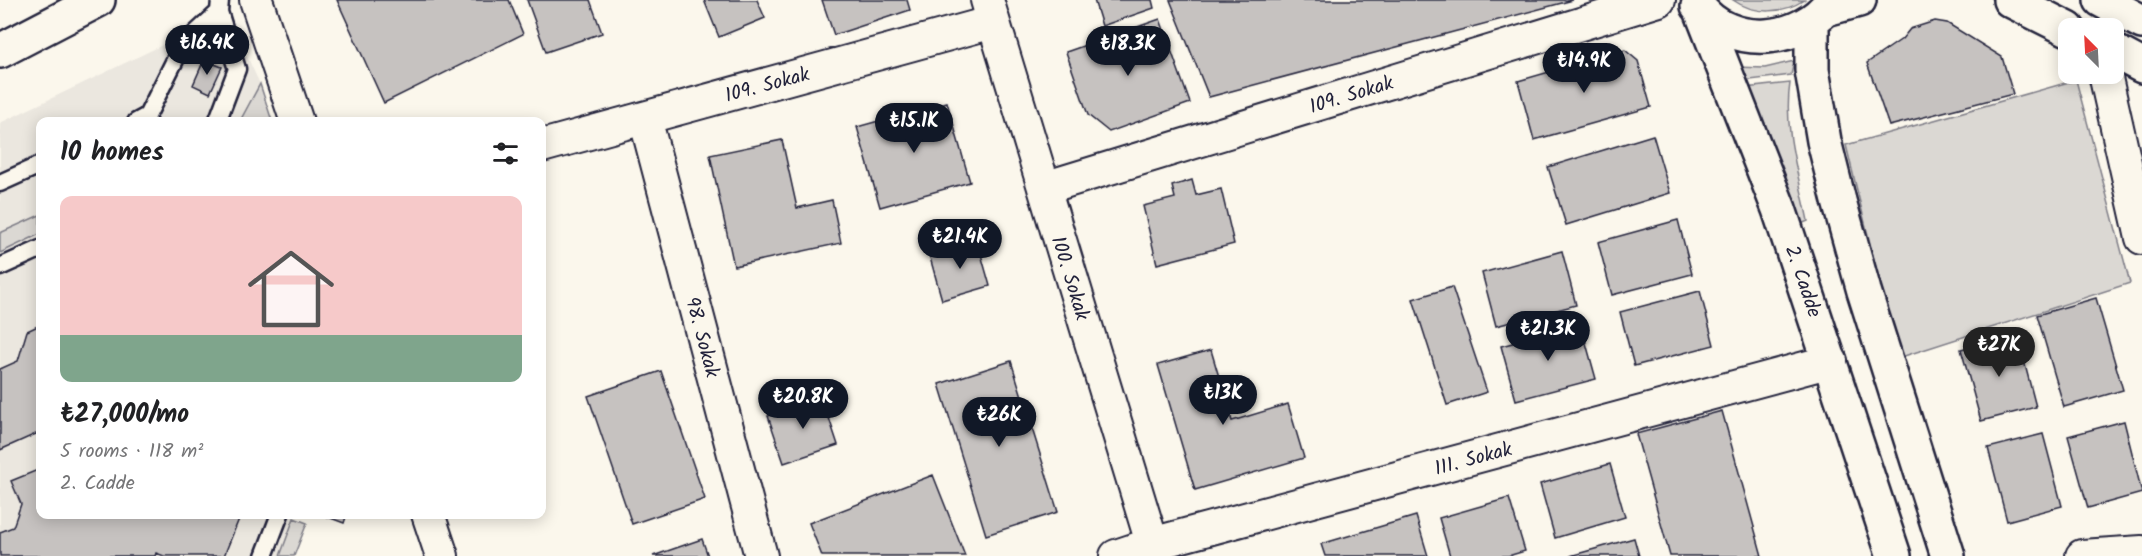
<!DOCTYPE html>
<html lang="en">
<head>
<meta charset="utf-8">
<style>
  body { margin:0; font-family:Kalam,sans-serif; background:#f2f2f2; color:#202124; height:100vh; display:flex; flex-direction:column; font-size:22px; white-space:nowrap }
  * { box-sizing:border-box; margin:0 }
  p { font-size:20px; color:#757577 }
  .icon { flex:none; width:33px; height:33px; fill:none; stroke:currentColor; stroke-width:2; stroke-linecap:round; stroke-linejoin:round }
  .map { position:relative; flex:1; overflow:hidden }
  .sheet { position:absolute; left:36px; top:117px; width:510px; height:402px; display:flex; flex-direction:column; background:#fff; border-radius:12px; box-shadow:0 3px 15px #0003 }
  .sheet>* { flex:none }
  .needle { width:39px; rotate:336deg }
  .controls { position:absolute; left:2058px; top:18px; display:grid; gap:12px }
  .controls a { display:grid; place-items:center; width:66px; height:66px; border-radius:12px; background:#fff; box-shadow:0 3px 15px #0003; font-size:30px }
  .price { position:absolute; translate:-50% -51px; padding:0 14px; border-radius:21px; background:#111827; color:#fff; font-size:20px; line-height:39px; filter:drop-shadow(0 2px 3px #0008) }
  .price::after { content:''; position:absolute; left:50%; top:36px; width:18px; height:14px; margin-left:-9px; background:inherit; clip-path:polygon(0 0,100% 0,50% 100%) }
  .price.selected { background:#222; color:#fff }
  ul { padding:0; list-style:none }
  li { display:grid; align-content:center; gap:12px; height:318px; padding:0 24px }
  li+li { border-top:2px solid #e0e0e0 }
  li span { display:grid; place-items:center; height:186px; border-radius:12px; color:#555 }
  li>.icon { margin-inline-start:auto }
  span .icon { width:108px; height:108px; fill:#fffc; stroke-width:1 }
  li b { font-size:26px }
  h2 { display:flex; justify-content:space-between; align-items:center; height:72px; padding:0 24px; font-size:26px }
  .map>svg:first-child { display:block }
</style>
</head>
<body>
<div class="map">
<svg width="2142" height="556" viewBox="0 0 2142 556">
  <rect width="100%" height="100%" fill="#fbf7ec"/>
  <filter id="ink" filterUnits="userSpaceOnUse"><feTurbulence type="fractalNoise" baseFrequency=".0167" numOctaves="2"/><feDisplacementMap in="SourceGraphic" scale="12" xChannelSelector="R" yChannelSelector="G"/><feConvolveMatrix kernelMatrix="1 2 1 2 8 2 1 2 1" color-interpolation-filters="sRGB"/></filter>
  <g filter="url(#ink)">
    <path fill="#ebe7df" d="M227,14L260,84L240,121L40,122V514L296,515L280,556H0V123Z"/>
    <path fill="#dbd8d3" stroke="#7e7d87" stroke-width="1.5" d="M1733,0H1804C1783,14 1754,15 1733,0Z
      M1794,61L1791,75L1742,81L1736,67L1765,68Z
      M2076,80L2130,283L1898,358L1846,145Z
      M1790,83C1783,129 1799,176 1808,221L1801,224L1745,88Z
      M260,84L272,121H240Z
      M40,215V234L0,253V233Z
      M294,518L307,523L294,556H280Z"/>
    <path fill="#c6c2c0" stroke="#22223b" stroke-width="1.5" d="M337,0H509L523,34L384,103Z
      M527,0H590L602,33L546,52Z
      M704,0H757L765,18L719,37Z
      M822,0H907L910,10L834,35Z
      M1094,0H1152L1154,8L1102,26Z
      M1170,0H1573L1209,97Z
      M1160,19L1190,103L1109,132L1088,115L1066,52Z
      M1935,21L1947,23L2002,57L2013,94L1889,126L1867,63L1902,39L1910,29Z
      M1625,50L1638,61L1651,107L1534,140L1518,81Z
      M204,60L222,67L210,93L193,85Z
      M947,102L970,182L880,207L857,127Z
      M1653,135L1670,193L1566,225L1548,167Z
      M782,140L797,208L832,200L841,243L734,266L710,155Z
      M1192,180L1196,195L1221,189L1234,244L1157,264L1143,206L1175,198L1172,186Z
      M1678,220L1692,274L1612,295L1598,242Z
      M977,240L990,286L942,300L929,254Z
      M1562,251L1576,305L1496,326L1482,273Z
      M1452,287L1487,392L1447,405L1413,299Z
      M1700,291L1714,345L1634,366L1620,312Z
      M2096,298L2123,390L2064,407L2037,315Z
      M40,325V438L38,433L0,450V369L18,361L27,331Z
      M1581,325L1596,379L1516,400L1501,346Z
      M2017,334L2036,407L1981,421L1961,349Z
      M1211,350L1232,421L1288,404L1304,458L1195,490L1158,365Z
      M1011,361L1058,512L986,535L939,384Z
      M661,371L705,499L632,524L588,396Z
      M822,397L838,445L784,463L768,416Z
      M1722,411L1762,556H1670L1636,434Z
      M2124,421L2142,493L2088,508L2068,436Z
      M2043,434L2062,506L2007,521L1988,448Z
      M1610,464L1625,517L1555,538L1540,484Z
      M40,469V514H241L224,556H164L156,553L155,556H0V532L13,527L21,504L11,481Z
      M933,475L965,556H822L809,523Z
      M1509,498L1525,551L1508,556H1450L1439,518Z
      M320,514H347L344,523Z
      M1416,516L1428,556H1325L1321,544Z
      M1634,538L1639,556H1570Z
      M702,539L708,556H653Z"/>
    <g fill="none" stroke-linecap="round" stroke-linejoin="round">
      <g stroke="#22223b" stroke-width="21">
        <path id="service" d="M136,122L147,116L182,46L219,12
          M217,122L237,69L219,12L220,0
          M0,183L40,165
          M0,267L40,249
          M264,556L280,514"/>
      </g>
      <g stroke="#22223b" stroke-width="36">
        <path id="minor" d="M256,0L297,122
          M987,0L1156,556
          M2105,74L2142,238
          M645,118L761,556
          M542,146L993,22
          M1044,188L1659,0
          M428,514L442,556
          M1116,556L1152,544L1831,361
          M2082,556L2142,552"/>
      </g>
      <g stroke="#22223b" stroke-width="38">
        <path id="secondary" d="M2010,0L2068,29
          M2101,0L2142,22
          M1826,9L1859,0
          M0,51L98,0
          M2114,51L2142,66"/>
      </g>
      <g stroke="#22223b" stroke-width="38">
        <path id="primary" d="M1698,6C1730,51 1804,43 1832,0
          M1701,10L1779,209L1894,556
          M1812,22V70L1824,141L1839,201L1864,291L1948,556"/>
      </g>
      <use href="#service" stroke="#fbf7ec" stroke-width="16"/>
      <use href="#minor" stroke="#fbf7ec" stroke-width="32"/>
      <use href="#secondary" stroke="#fbf7ec" stroke-width="33"/>
      <use href="#primary" stroke="#fbf7ec" stroke-width="33"/>
    </g>
  </g>
  <g text-anchor="middle" stroke-width="6" stroke-linejoin="round" paint-order="stroke">
    <g font-size="20" fill="#22223b" stroke="#fbf7ec">
      <text transform="translate(767 84) rotate(-15)" y="7">109. Sokak</text>
      <text transform="translate(1351 94) rotate(-17)" y="7">109. Sokak</text>
      <text transform="translate(1071 278) rotate(73)" y="7">100. Sokak</text>
      <text transform="translate(1804 281) rotate(71)" y="7">2. Cadde</text>
      <text transform="translate(703 337) rotate(75)" y="7">98. Sokak</text>
      <text transform="translate(1473 458) rotate(-15)" y="7">111. Sokak</text>
    </g>
  </g>
</svg>
<div class="controls">
<a><svg class="needle" viewBox="-14 -14 28 28"><path d="M0-13l5 13h-10z" fill="#e53935"/><path d="M0 13l5-13h-10z" fill="#757577"/></svg></a>
</div>
<b class="price" style="left:207px;top:76px">₺16.4K</b>
<b class="price" style="left:1128px;top:77px">₺18.3K</b>
<b class="price" style="left:1584px;top:94px">₺14.9K</b>
<b class="price" style="left:914px;top:154px">₺15.1K</b>
<b class="price" style="left:960px;top:270px">₺21.4K</b>
<b class="price" style="left:1548px;top:362px">₺21.3K</b>
<b class="price selected" style="left:1999px;top:378px">₺27K</b>
<b class="price" style="left:1223px;top:426px">₺13K</b>
<b class="price" style="left:803px;top:430px">₺20.8K</b>
<b class="price" style="left:999px;top:448px">₺26K</b>
<section class="sheet">
<h2>10 homes<svg class="icon" aria-label="filters" viewBox="0 0 24 24"><path d="M4 7h16M4 17h16"/><circle cx="9" cy="7" r="2"/><circle cx="15" cy="17" r="2"/></svg></h2>
<ul>
<li><span style="background:linear-gradient(#f6c9c9 75%,#7fa58c 0)"><svg class="icon" aria-label="home" viewBox="0 0 24 24"><path d="M3 11l9-7 9 7M6 9v11h12V9"/></svg></span><div><b>₺27,000/mo</b><p>5 rooms · 118 m²</p><p>2. Cadde</p></div></li>
</ul>
</section>
</div>
</body>
</html>
